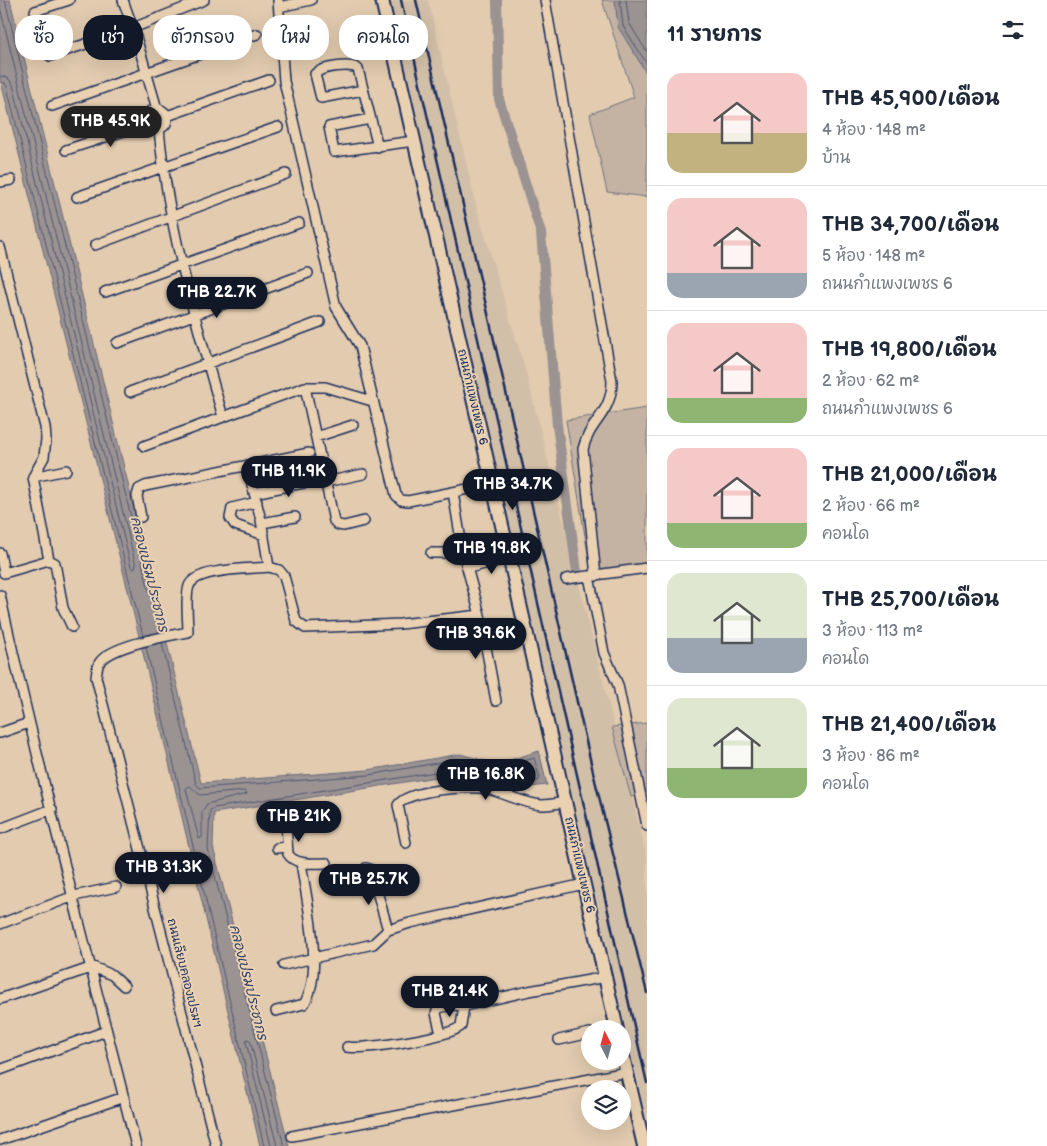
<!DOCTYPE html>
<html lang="th">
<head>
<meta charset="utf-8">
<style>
  body { margin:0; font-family:"Balsamiq Sans","Playpen Sans Thai",sans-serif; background:#f2f2f3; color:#1f2937; height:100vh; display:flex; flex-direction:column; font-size:19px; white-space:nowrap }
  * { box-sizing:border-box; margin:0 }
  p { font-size:16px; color:#747a83 }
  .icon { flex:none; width:28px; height:28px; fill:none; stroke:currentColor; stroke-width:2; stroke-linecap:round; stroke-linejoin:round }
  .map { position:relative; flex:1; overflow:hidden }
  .drawer { display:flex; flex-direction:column; background:#fff; width:400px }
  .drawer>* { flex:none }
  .hud { position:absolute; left:15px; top:15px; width:475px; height:45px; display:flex; gap:10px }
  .needle { width:32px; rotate:354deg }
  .controls { position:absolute; left:581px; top:1020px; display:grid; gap:10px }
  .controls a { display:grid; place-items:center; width:50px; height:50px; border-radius:50%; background:#fff; box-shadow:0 5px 20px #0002; font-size:25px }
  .price { position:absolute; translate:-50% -42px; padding:0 11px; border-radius:18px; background:#111827; color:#fff; font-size:16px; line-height:32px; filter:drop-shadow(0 1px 2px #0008) }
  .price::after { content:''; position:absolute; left:50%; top:30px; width:15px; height:11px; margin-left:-8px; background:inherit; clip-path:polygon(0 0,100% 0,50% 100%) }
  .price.selected { background:#222; color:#fff }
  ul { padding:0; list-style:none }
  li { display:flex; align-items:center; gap:15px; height:125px; padding:0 20px }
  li+li { border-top:1px solid #e0e1e3 }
  li span { display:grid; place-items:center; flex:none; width:140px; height:100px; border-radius:15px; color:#555 }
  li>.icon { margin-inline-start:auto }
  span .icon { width:60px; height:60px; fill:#fffc; stroke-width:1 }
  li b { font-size:21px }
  h2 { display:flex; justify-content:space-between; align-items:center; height:60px; padding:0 20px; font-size:21px }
  .tag { padding:0 18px; border-radius:20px; background:#fff; box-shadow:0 5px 20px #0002; font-size:18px; line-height:45px }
  .tag.selected { background:#111827; color:#fff }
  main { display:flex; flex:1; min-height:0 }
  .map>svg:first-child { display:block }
</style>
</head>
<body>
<main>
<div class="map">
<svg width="647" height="1146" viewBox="0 0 647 1146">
  <rect width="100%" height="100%" fill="#e2cbaf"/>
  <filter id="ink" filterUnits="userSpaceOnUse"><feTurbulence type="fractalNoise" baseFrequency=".02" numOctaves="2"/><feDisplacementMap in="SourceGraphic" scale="10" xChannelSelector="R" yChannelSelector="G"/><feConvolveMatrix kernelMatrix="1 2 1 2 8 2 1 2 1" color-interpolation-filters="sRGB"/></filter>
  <g filter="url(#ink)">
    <path fill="#d2bfa8" d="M389,0H428L477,209L527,376L647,858V1119Z"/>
    <path fill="#c4b3a3" stroke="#707180" d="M602,0H615L619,27L647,74V197L607,192L590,114L634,97Z
      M647,408V566L592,579L566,420Z
      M647,723V792L631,797L612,727Z"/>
    <path fill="#9b9292" stroke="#686a7d" d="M0,0H10L201,783L368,770L460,754L497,764L539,751L547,785L513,789L474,779L436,777L214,813L213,847L289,1146H260L133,611L0,78Z
      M615,0H647V74L618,27Z"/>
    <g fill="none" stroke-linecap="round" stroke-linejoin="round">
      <path stroke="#4e5773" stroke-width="1" d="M5,0L159,632
        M620,0L623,26L647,64
        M626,0L629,23L647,52
        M0,7L136,566L134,569L131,567L13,85L8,78L0,76
        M0,82L5,83L7,87L143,636
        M162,643L196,784L200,788L369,775L459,759L498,769L534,758L540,778L538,781L513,784L475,774L436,772L214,808L210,810L208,849L284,1146
        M146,647L264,1146
        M529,766L533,773L531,776L514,778L508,775L509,772Z
        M190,786L200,795L245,791L247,794L207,804L202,812V837L199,839L186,789Z
        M271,1146L246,1042L247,1039L250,1040L277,1146"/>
      <path stroke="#9b9292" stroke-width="10" d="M497,0L499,99L541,233L557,425L577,572"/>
      <g stroke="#1b2f5e" stroke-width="12">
        <path id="street" d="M123,0L136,37L157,109
          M278,0L284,81L336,307L360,346L396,495L401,500L408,501L493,484
          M545,0L612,381C612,414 590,420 583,449L596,576
          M279,7L311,0
          M35,11L69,0
          M50,56L133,28L204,0
          M363,90L321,98L315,74C321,67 351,63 358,69L378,147
          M52,106L257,34
          M147 119a10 10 0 1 1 20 0a10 10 0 1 1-20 0Z
          M167,116L269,80
          M370,119L329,127L334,152L414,141
          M159,129C168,228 196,322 223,417
          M66,150L148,123
          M0,182L11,180
          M77,197L278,127
          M95,245L286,174
          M0,247L45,427L46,439L44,457L33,477L49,560L55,563L63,608L72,627
          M105,292L299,223
          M117,343L308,273
          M305,387L334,521L338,525L344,526L364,521
          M130,392L320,322
          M316,437L353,425
          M144,446L305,387H325L372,401
          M247,465L261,520L269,567
          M33,477L66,470
          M326,482L363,474
          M254,493L318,480
          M257,502L232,508L230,518L235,525L264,535
          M141,517L137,496L139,489L145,486L309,453
          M262,523L295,517
          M0,553L4,573
          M431,553H463
          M468,568L510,558
          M4,573L49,560
          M589,576L604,653L618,685L647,826
          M566,579L647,568
          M0,595C41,779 90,963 136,1146
          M480,615L496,701
          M0,733L29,723
          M285,809L288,854C296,866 313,863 327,863
          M0,829L52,809
          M406,843L398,805C407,790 470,785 487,789C505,793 524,804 542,805C550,805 558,803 566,802
          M277,848L287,847
          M366,868L370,869L372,874L388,930
          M0,924L74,896L116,887
          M284,965L373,944L388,930L410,923L584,884
          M0,999L93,967L112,975L124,986
          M276,1011L304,1004C325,972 306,900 301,862
          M441,1034L436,1013L438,1008L452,1005L464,1006
          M559,1040L590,1033
          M347,1047C363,1050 451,1037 461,1026L464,1006L529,991L606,977
          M0,1070L106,1031
          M292,1136L627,1072
          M0,1140L124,1097
          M216,1146L96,677C97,672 97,665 100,662C112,645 168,636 188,632C188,620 185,596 189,586C195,568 251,569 269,567L279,570L284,576L296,621L305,628L400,624L480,615L463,553L453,492"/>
      </g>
      <g stroke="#1b2f5e" stroke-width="16">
        <path id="secondary" d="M382,0L617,1029
          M622,1052L644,1146"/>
      </g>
      <use href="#street" stroke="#ead1b2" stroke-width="9"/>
      <use href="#secondary" stroke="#ead1b2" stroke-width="12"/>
      <path stroke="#1b2f5e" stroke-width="2.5" d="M401,0L647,1083
        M416,0L594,776L647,993"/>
    </g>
  </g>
  <g text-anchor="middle" stroke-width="4" stroke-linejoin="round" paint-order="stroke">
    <g font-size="12" fill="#1b2f5e" stroke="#ead1b2">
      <text transform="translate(473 397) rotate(77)" y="4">ถนนกำแพงเพชร 6</text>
      <text transform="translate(580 865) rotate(77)" y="4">ถนนกำแพงเพชร 6</text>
      <text transform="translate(185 973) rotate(76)" y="4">ถนนเลียบคลองเปรมฯ</text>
    </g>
    <g font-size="14" font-style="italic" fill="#354368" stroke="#ead1b2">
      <text transform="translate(150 574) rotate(76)" y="5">คลองเปรมประชากร</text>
      <text transform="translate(249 982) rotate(76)" y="5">คลองเปรมประชากร</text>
    </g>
  </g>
</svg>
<div class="controls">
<a><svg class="needle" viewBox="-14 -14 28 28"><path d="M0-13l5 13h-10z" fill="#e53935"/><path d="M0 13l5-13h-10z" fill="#747a83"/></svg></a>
<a><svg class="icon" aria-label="layers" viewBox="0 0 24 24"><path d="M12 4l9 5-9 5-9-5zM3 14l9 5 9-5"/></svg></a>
</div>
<b class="price selected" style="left:111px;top:148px">THB 45.9K</b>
<b class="price" style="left:217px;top:319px">THB 22.7K</b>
<b class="price" style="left:289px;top:498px">THB 11.9K</b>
<b class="price" style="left:513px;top:511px">THB 34.7K</b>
<b class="price" style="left:492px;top:575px">THB 19.8K</b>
<b class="price" style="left:476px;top:660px">THB 39.6K</b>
<b class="price" style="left:486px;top:801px">THB 16.8K</b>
<b class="price" style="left:299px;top:843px">THB 21K</b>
<b class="price" style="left:164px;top:894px">THB 31.3K</b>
<b class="price" style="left:369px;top:906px">THB 25.7K</b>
<b class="price" style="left:450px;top:1018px">THB 21.4K</b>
<div class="hud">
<a class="tag">ซื้อ</a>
<a class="tag selected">เช่า</a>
<a class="tag">ตัวกรอง</a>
<a class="tag">ใหม่</a>
<a class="tag">คอนโด</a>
</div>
</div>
<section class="drawer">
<h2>11 รายการ<svg class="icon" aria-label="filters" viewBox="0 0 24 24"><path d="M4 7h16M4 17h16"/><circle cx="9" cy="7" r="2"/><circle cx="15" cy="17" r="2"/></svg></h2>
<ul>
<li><span style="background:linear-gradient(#f6c9c9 60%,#c2b280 0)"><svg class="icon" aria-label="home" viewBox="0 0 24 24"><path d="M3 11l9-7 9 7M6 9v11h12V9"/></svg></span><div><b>THB 45,900/เดือน</b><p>4 ห้อง · 148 m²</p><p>บ้าน</p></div></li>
<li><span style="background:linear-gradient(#f6c9c9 75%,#9aa5b1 0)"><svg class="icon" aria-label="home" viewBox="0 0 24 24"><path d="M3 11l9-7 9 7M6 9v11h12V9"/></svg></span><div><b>THB 34,700/เดือน</b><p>5 ห้อง · 148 m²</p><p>ถนนกำแพงเพชร 6</p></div></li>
<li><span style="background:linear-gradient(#f6c9c9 75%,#8fb573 0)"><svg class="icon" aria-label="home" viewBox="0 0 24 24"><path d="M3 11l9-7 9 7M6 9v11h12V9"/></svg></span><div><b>THB 19,800/เดือน</b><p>2 ห้อง · 62 m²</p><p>ถนนกำแพงเพชร 6</p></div></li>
<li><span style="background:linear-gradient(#f6c9c9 75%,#8fb573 0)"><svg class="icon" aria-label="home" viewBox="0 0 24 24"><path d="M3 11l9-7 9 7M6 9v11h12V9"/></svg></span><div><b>THB 21,000/เดือน</b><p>2 ห้อง · 66 m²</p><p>คอนโด</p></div></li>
<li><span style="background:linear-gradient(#dfe7d0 65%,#9aa5b1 0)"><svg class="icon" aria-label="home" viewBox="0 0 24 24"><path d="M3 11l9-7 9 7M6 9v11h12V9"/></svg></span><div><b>THB 25,700/เดือน</b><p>3 ห้อง · 113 m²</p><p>คอนโด</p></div></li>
<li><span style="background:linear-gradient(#dfe7d0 70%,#8fb573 0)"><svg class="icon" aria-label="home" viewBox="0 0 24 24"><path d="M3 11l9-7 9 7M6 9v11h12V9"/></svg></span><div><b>THB 21,400/เดือน</b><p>3 ห้อง · 86 m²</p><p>คอนโด</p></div></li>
</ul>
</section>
</main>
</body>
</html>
